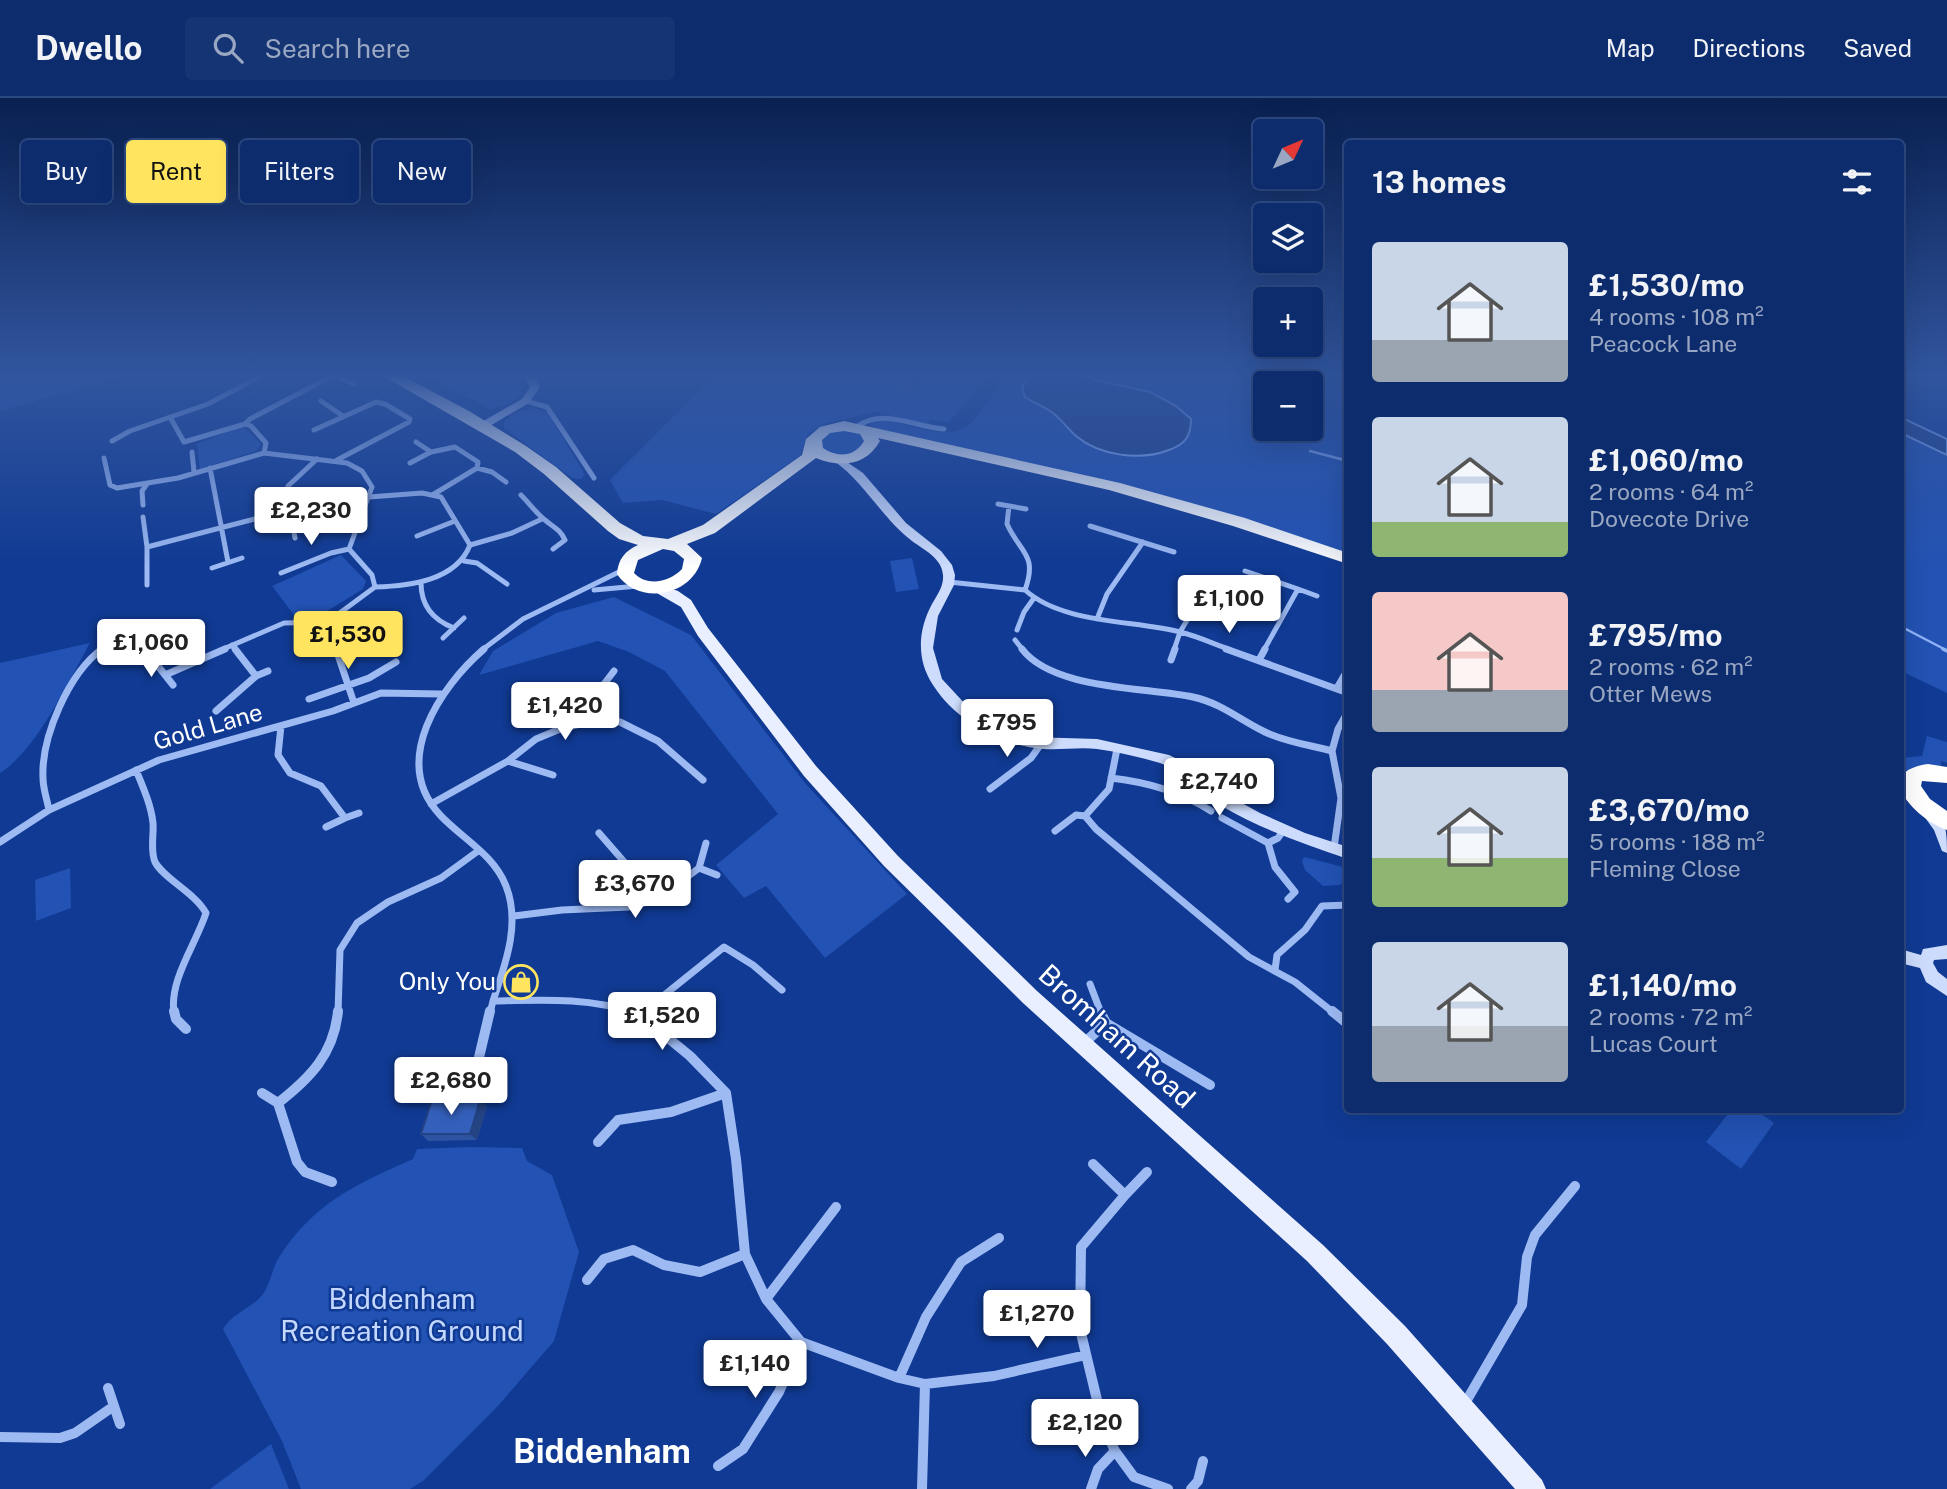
<!DOCTYPE html>
<html lang="en">
<head>
<meta charset="utf-8">
<style>
  body { margin:0; font-family:"Public Sans",sans-serif; background:#153473; color:#f1f3f6; height:100vh; display:flex; flex-direction:column; font-size:26px; white-space:nowrap }
  * { box-sizing:border-box; margin:0 }
  p { font-size:23px; color:#9aa7c2 }
  .icon { flex:none; width:38px; height:38px; fill:none; stroke:currentColor; stroke-width:2; stroke-linecap:round; stroke-linejoin:round }
  .map { position:relative; flex:1; overflow:hidden }
  .panel { position:absolute; left:1344px; top:42px; width:560px; height:973px; display:flex; flex-direction:column; background:#0c2c6e; border-radius:7px; box-shadow:0 7px 28px #0002,0 0 0 2px #2c4881 }
  .panel>* { flex:none }
  .top-card { position:absolute; left:21px; top:42px; width:665px; height:63px; display:flex; gap:14px }
  .needle { width:46px; rotate:46deg }
  .tools { position:absolute; left:1253px; top:21px; display:grid; gap:14px }
  .tools a { display:grid; place-items:center; width:70px; height:70px; border-radius:7px; background:#0c2c6e; box-shadow:0 7px 28px #0002,0 0 0 2px #2c4881; font-size:35px }
  .price { position:absolute; translate:-50% -60px; padding:0 16px; border-radius:7px; background:#fff; color:#222; font-size:23px; line-height:46px; filter:drop-shadow(0 2px 4px #0008) }
  .price::after { content:''; position:absolute; left:50%; top:42px; width:21px; height:16px; margin-left:-10px; background:inherit; clip-path:polygon(0 0,100% 0,50% 100%) }
  .price.on { background:#ffe460; color:#111 }
  ul { padding:0; list-style:none }
  li { display:flex; align-items:center; gap:21px; height:175px; padding:0 28px }
  li span { display:grid; place-items:center; flex:none; width:196px; height:140px; border-radius:7px; color:#555 }
  li>.icon { margin-inline-start:auto }
  span .icon { width:84px; height:84px; fill:#fffc; stroke-width:1 }
  li b { font-size:30px }
  h2 { display:flex; justify-content:space-between; align-items:center; height:84px; padding:0 28px; font-size:30px }
  .pill { padding:0 24px; border-radius:7px; background:#0c2c6e; box-shadow:0 7px 28px #0002,0 0 0 2px #2c4881; font-size:24px; line-height:63px }
  .pill.on { background:#ffe460; color:#111 }
  header { display:flex; align-items:center; gap:42px; box-sizing:border-box; height:98px; padding:0 35px; background:#0c2c6e; border-bottom:2px solid #2c4881 }
  header strong { font-size:33px }
  nav { display:flex; gap:38px; margin-inline-start:auto; font-size:24px }
  .search { width:490px; height:63px; background:#153473; display:flex; align-items:center; gap:18px; box-sizing:border-box; padding:0 24px; border-radius:7px; color:#9aa7c2; font-size:26px }
  .map>svg:first-child { display:block }
</style>
</head>
<body>
<header>
<strong>Dwello</strong>
<div class="search"><svg class="icon" aria-label="search" viewBox="0 0 24 24"><circle cx="10" cy="10" r="6"/><path d="M15 15l6 6"/></svg>Search here</div>
<nav><a>Map</a><a>Directions</a><a>Saved</a></nav>
</header>
<div class="map">
<svg width="1947" height="1391" viewBox="0 0 1947 1391">
  <rect width="100%" height="100%" fill="#103a93"/>
  <path fill="#2252b3" fill-rule="evenodd" d="M0,275H134L0,313Z
    M420,275H515L520,282L522,296L508,306L491,311Z
    M717,275H992L949,324L929,322V326L876,314L826,325L807,337L800,358L716,416L662,402L623,405L610,382Z
    M1008,275H1252L1347,289V456L1116,385L875,331L870,326L881,320C905,326 952,345 971,325C985,311 996,291 1008,275ZM1265,285H1311V331H1265Z
    M534,310L548,315L583,373L584,377L581,381L572,380L504,330V323L516,314Z
    M243,328L261,346L256,353L200,371L197,346Z
    M833,332L858,334L865,341L861,352L842,358L823,353L819,342Z
    M1900,335L1947,357V595L1901,573Z
    M341,457L366,483L363,491L319,518L294,517L272,488Z
    M912,460L919,491L896,494L890,463Z
    M614,499L691,537L805,685L907,796L825,860L766,788L744,800L716,767L778,716L665,573L629,554L598,543L479,577L493,553L556,515Z
    M90,545C69,583 36,653 0,675V565Z
    M1927,638L1947,644V665L1941,663V669L1901,673V660L1922,658Z
    M1304,759L1347,770V783L1339,787L1323,788L1305,772L1302,763Z
    M70,770L71,810L36,823L35,782Z
    M1731,1012H1756L1774,1025L1741,1071L1706,1044Z
    M469,1049L522,1050L527,1063L552,1077L579,1154L554,1243L497,1309L423,1383L410,1391H301L282,1343L223,1231C232,1215 253,1210 263,1196C270,1186 272,1172 278,1161C312,1106 356,1086 413,1061L417,1051Z
    M271,1346L289,1391H210Z"/>
  <path fill="#203f82" stroke="#8fb2f7" stroke-width="2" d="M1034,275H1080L1095,282L1150,294L1176,308L1191,321C1191,339 1185,346 1169,352C1140,363 1100,358 1076,338C1068,331 1062,322 1053,315C1045,309 1034,305 1025,299L1022,290L1026,282Z
    M1900,319L1947,341V357L1901,335Z"/>
  <g fill="none" stroke-linecap="round" stroke-linejoin="round">
    <path stroke="#8fb2f7" stroke-width="2.5" d="M1310,353L1348,363
      M1900,528L1946,552"/>
    <path stroke="#8fb2f7" stroke-width="3.5" d="M1943,551L1947,553"/>
    <path stroke="#9dbaf3" stroke-width="5" d="M321,303L343,318
      M526,303L547,309L594,380
      M170,319L184,344L245,326
      M856,329C884,309 913,329 944,331
      M314,332L376,304L385,306L410,321L409,324L337,362
      M112,343L130,333L208,306L259,279
      M416,344L431,354
      M192,354L194,374
      M264,355L266,345L251,328L245,326L250,321L334,277L354,286
      M104,360L110,387L117,390L178,380L264,355L347,365L362,373L372,389L349,451L372,477L375,489L337,517L330,534L336,552
      M410,365L431,354L455,349L478,364L477,370
      M210,370L228,464
      M288,388L317,361
      M434,396L477,370L492,374L506,384
      M521,397C529,405 537,416 545,422C553,429 560,431 565,442L553,451
      M369,399L422,395L441,399L470,447C456,483 409,488 375,489
      M998,406L1026,411
      M143,407L142,393L147,386
      M1009,408L1007,426C1020,455 1038,456 1025,492
      M143,419L147,449V487
      M1090,428L1174,454
      M417,438L455,423
      M295,440L293,429L305,416
      M470,447L512,435L542,421
      M147,449L285,413L314,416L363,412
      M464,463L477,465L507,486
      M212,470L242,460
      M1245,473L1298,491L1264,552
      M281,475L331,455L349,451
      M949,484L1025,492C1063,526 1133,522 1180,534C1197,538 1214,546 1231,552
      M421,485C421,508 433,522 454,530
      M1298,491L1317,498
      M594,492L638,488
      M1097,521L1107,496L1143,444
      M1017,532L1024,514L1034,500
      M443,540L464,520
      M1015,542L1023,552
      M232,547L236,552
      M99,552L145,529
      M221,552L284,525L332,524
      M482,552L523,521L623,472
      M1174,552L1180,534L1212,481"/>
    <path stroke="#9dbaf3" stroke-width="7" d="M235,551L256,578
      M336,551L354,605
      M484,551C440,589 389,664 441,718C463,741 494,757 506,788C521,826 505,867 493,903C541,902 589,899 635,915
      M1022,551C1053,592 1146,589 1193,599C1221,605 1240,622 1265,634C1286,644 1310,647 1332,653L1341,700L1334,750
      M1226,551L1348,595
      M150,558L173,587
      M1171,562L1175,551
      M1259,562L1265,551
      M165,577L225,551
      M1337,590L1348,571
      M309,601L369,580L396,564
      M216,613L256,578L268,573
      M592,623L598,594L614,573
      M281,628L278,657L290,675L321,688L345,720L359,715
      M1332,653L1338,631L1346,617
      M508,663L553,677
      M136,672C143,689 151,707 153,725C154,737 150,752 155,764C164,781 194,794 206,815C196,846 169,882 174,915
      M1111,680C1147,684 1180,693 1211,713
      M990,691L1031,660L1041,646
      M431,706L508,663L536,641L560,631L592,623L620,624L658,643L703,682
      M49,712C47,701 43,691 43,680C41,639 69,575 102,551
      M1085,718L1096,731L1249,859L1295,884L1334,915
      M1085,718L1109,691L1117,651
      M1222,720L1268,745L1275,769L1295,794L1288,801
      M326,729L345,720
      M1055,733L1076,717L1085,718
      M599,735L626,766L628,809
      M0,744L49,712L159,662L333,613L381,595L441,596
      M1268,745L1278,740L1283,733
      M699,770L717,777
      M514,818L562,812L628,809L658,801L699,770L706,745
      M1275,872L1277,857L1305,832L1322,808L1348,807
      M1090,886L1101,915
      M338,915L340,852L357,825L388,804L441,780L478,753
      M490,915L493,903
      M642,915L724,849L753,867L782,892"/>
    <path stroke="#9dbaf3" stroke-width="10" d="M174,913L176,921L186,931
      M630,913L640,917L690,958L726,995L736,1061L745,1156L766,1201L801,1244L899,1280L925,1286L994,1278L1086,1257
      M1100,913L1106,925
      M1332,913L1348,926
      M640,917L644,913
      M1083,946L1106,925L1210,987
      M476,972L490,913
      M262,995L278,1005
      M598,1044L618,1022L671,1014L726,995
      M1093,1066L1125,1097L1081,1149L1080,1231L1103,1327L1115,1353L1134,1379L1168,1391
      M332,1084L305,1074L297,1064L278,1005C310,980 334,956 338,913
      M1125,1097L1147,1074
      M587,1182L604,1161L633,1152L664,1167L700,1174L745,1156
      M766,1201L836,1109
      M899,1280L926,1219L961,1164L999,1140
      M108,1290L120,1326
      M1464,1307L1522,1207L1527,1159L1535,1137L1575,1088
      M0,1339L60,1340L75,1335L114,1308
      M718,1368L743,1351L779,1294L801,1244
      M922,1391L925,1286
      M1091,1391L1098,1371L1115,1353
      M1191,1391L1198,1383L1203,1363"/>
    <path fill="#cddcfd" fill-rule="evenodd" d="M522,275H531L540,289L529,305L488,329H480V325L522,301L530,289Z
      M838,358L863,375L906,425L941,453L952,467L955,477L954,487L938,518L933,550L942,581L967,608L993,625L1030,639L1097,641L1169,657L1186,665L1222,694L1260,715L1305,735L1348,749V761C1304,746 1260,731 1220,707C1199,694 1184,673 1160,665C1140,659 1118,654 1097,651C1080,649 1062,652 1044,651C1001,648 956,623 933,587C916,561 918,532 932,506C937,497 944,488 943,477C942,460 924,452 912,443C882,420 865,385 834,363V359Z
      M1928,708C1947,716 1947,737 1947,755L1942,753L1934,732L1921,714L1923,710Z
      M1947,847V861L1934,862L1933,865L1938,874L1947,881V898L1926,884L1920,870L1900,865V851L1921,857L1923,851Z"/>
    <path fill="#eaefff" fill-rule="evenodd" d="M655,485L678,493L691,502L708,530L816,668L898,758L1037,893L1323,1147L1405,1228L1542,1382L1546,1391H1515L1387,1246L1307,1163L1023,905L884,768L804,678L698,538L681,509L648,490L650,487Z"/>
    <path fill="#fff" fill-rule="evenodd" d="M378,275H397L469,313L526,348L556,369L620,425L643,438L668,441L703,427L802,357L806,341L820,329L844,323L1120,385L1245,420L1348,455V466L1233,428L1109,392L878,340L880,343C866,368 841,370 816,360L715,435L687,446L702,460C693,499 638,508 617,476C618,461 625,453 638,447L619,441L608,433L544,376L515,354ZM844,333L860,336L864,343C855,359 837,360 823,350L822,342L830,335ZM663,451L674,453L684,461L682,471C670,484 647,489 634,475L638,462Z
      M1928,666L1947,669V685L1922,683L1921,688L1930,701L1947,713V732C1916,721 1870,674 1928,666Z"/>
  </g>
  <path fill="#2d53a1" d="M924,275L912,294L892,291L891,277Z
    M480,1002L487,1009L477,1042L428,1043L421,1036Z"/>
  <path fill="#244383" d="M915,275H924L912,294L911,281Z
    M480,1002L487,1009L477,1042L470,1036Z"/>
  <path fill="#3460bb" stroke="#244383" stroke-width="2" d="M892,275H915L911,281L891,277Z
    M432,1002H480L470,1036H421Z"/>
  <linearGradient id="sky" x2="0" y2="1"><stop stop-color="#092051"/><stop offset="0.59" stop-color="#31559e"/><stop offset="1" stop-color="#31559e" stop-opacity="0"/></linearGradient>
  <rect width="1947" height="470" fill="url(#sky)"/>
  <defs>
    <g id="shop-ring" transform="scale(1.75)"><circle r="9.5" fill="#103a93" stroke="#ffe460" stroke-width="1.5"/><path d="M-5-2.5h2.3a2.7 3.5 0 0 1 5.4 0H5L5.5 6h-11ZM-1.5-2.5h3a1.5 2.3 0 0 0-3 0Z" fill="#ffe460"/></g>
  </defs>
  <g fill-rule="evenodd">
    <use href="#shop-ring" x="521" y="884"/>
  </g>
  <g text-anchor="middle" stroke-width="5" stroke-linejoin="round" paint-order="stroke">
    <g font-size="24" fill="#fff" stroke="#103a93">
      <text transform="translate(208 629) rotate(-16)" y="8">Gold Lane</text>
    </g>
    <g font-size="24" fill="#fff" stroke="#103a93" text-anchor="end">
      <text x="496" y="892">Only You</text>
    </g>
    <g font-size="28" fill="#fff" stroke="#103a93">
      <text transform="translate(1117 938) rotate(42)" y="10">Bromham Road</text>
    </g>
    <g font-size="28" fill="#c5d8fe" stroke="#103a93">
      <text x="402" y="1211">Biddenham<tspan x="402" dy="32">Recreation Ground</tspan></text>
    </g>
    <g font-size="33" font-weight="bold" fill="#fff" stroke="#103a93">
      <text x="602" y="1365">Biddenham</text>
    </g>
  </g>
</svg>
<div class="tools">
<a><svg class="needle" viewBox="-14 -14 28 28"><path d="M0-13l5 13h-10z" fill="#e53935"/><path d="M0 13l5-13h-10z" fill="#9aa7c2"/></svg></a>
<a><svg class="icon" aria-label="layers" viewBox="0 0 24 24"><path d="M12 4l9 5-9 5-9-5zM3 14l9 5 9-5"/></svg></a>
<a>+</a>
<a>−</a>
</div>
<b class="price" style="left:311px;top:449px">£2,230</b>
<b class="price" style="left:1229px;top:537px">£1,100</b>
<b class="price on" style="left:348px;top:573px">£1,530</b>
<b class="price" style="left:151px;top:581px">£1,060</b>
<b class="price" style="left:565px;top:644px">£1,420</b>
<b class="price" style="left:1007px;top:661px">£795</b>
<b class="price" style="left:1219px;top:720px">£2,740</b>
<b class="price" style="left:635px;top:822px">£3,670</b>
<b class="price" style="left:662px;top:954px">£1,520</b>
<b class="price" style="left:451px;top:1019px">£2,680</b>
<b class="price" style="left:1037px;top:1252px">£1,270</b>
<b class="price" style="left:755px;top:1302px">£1,140</b>
<b class="price" style="left:1085px;top:1361px">£2,120</b>
<div class="top-card">
<a class="pill">Buy</a>
<a class="pill on">Rent</a>
<a class="pill">Filters</a>
<a class="pill">New</a>
</div>
<section class="panel">
<h2>13 homes<svg class="icon" aria-label="filters" viewBox="0 0 24 24"><path d="M4 7h16M4 17h16"/><circle cx="9" cy="7" r="2"/><circle cx="15" cy="17" r="2"/></svg></h2>
<ul>
<li><span style="background:linear-gradient(#c9d6e8 70%,#9aa5b1 0)"><svg class="icon" aria-label="home" viewBox="0 0 24 24"><path d="M3 11l9-7 9 7M6 9v11h12V9"/></svg></span><div><b>£1,530/mo</b><p>4 rooms · 108 m²</p><p>Peacock Lane</p></div></li>
<li><span style="background:linear-gradient(#c9d6e8 75%,#8fb573 0)"><svg class="icon" aria-label="home" viewBox="0 0 24 24"><path d="M3 11l9-7 9 7M6 9v11h12V9"/></svg></span><div><b>£1,060/mo</b><p>2 rooms · 64 m²</p><p>Dovecote Drive</p></div></li>
<li><span style="background:linear-gradient(#f6c9c9 70%,#9aa5b1 0)"><svg class="icon" aria-label="home" viewBox="0 0 24 24"><path d="M3 11l9-7 9 7M6 9v11h12V9"/></svg></span><div><b>£795/mo</b><p>2 rooms · 62 m²</p><p>Otter Mews</p></div></li>
<li><span style="background:linear-gradient(#c9d6e8 65%,#8fb573 0)"><svg class="icon" aria-label="home" viewBox="0 0 24 24"><path d="M3 11l9-7 9 7M6 9v11h12V9"/></svg></span><div><b>£3,670/mo</b><p>5 rooms · 188 m²</p><p>Fleming Close</p></div></li>
<li><span style="background:linear-gradient(#c9d6e8 60%,#9aa5b1 0)"><svg class="icon" aria-label="home" viewBox="0 0 24 24"><path d="M3 11l9-7 9 7M6 9v11h12V9"/></svg></span><div><b>£1,140/mo</b><p>2 rooms · 72 m²</p><p>Lucas Court</p></div></li>
</ul>
</section>
</div>
</body>
</html>
